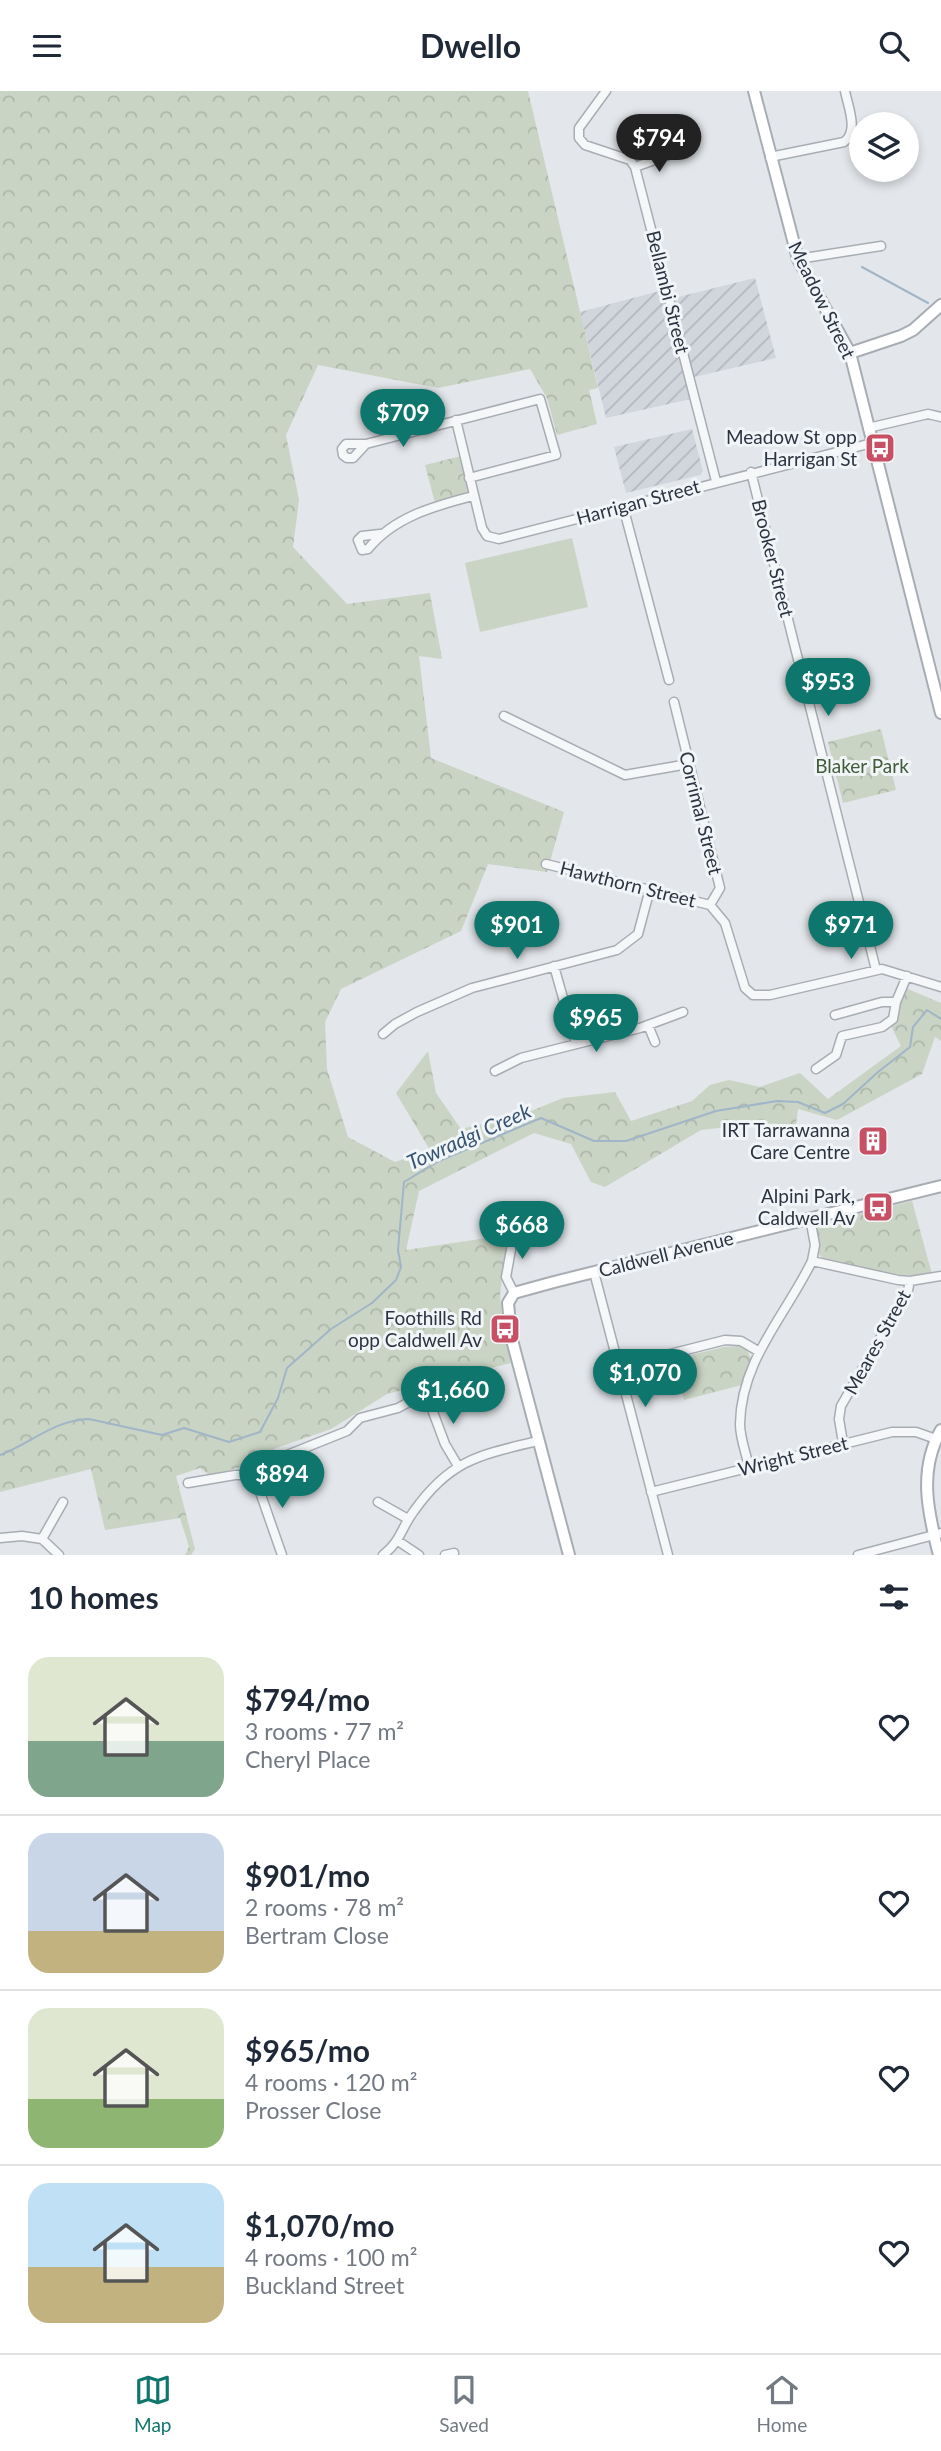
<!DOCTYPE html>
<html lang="en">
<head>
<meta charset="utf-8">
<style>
  body { margin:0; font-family:Lato,sans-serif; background:#f6f6f7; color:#1f2937; height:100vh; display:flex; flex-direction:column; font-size:26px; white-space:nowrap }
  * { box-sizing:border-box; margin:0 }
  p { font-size:23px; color:#747a83 }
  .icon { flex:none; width:38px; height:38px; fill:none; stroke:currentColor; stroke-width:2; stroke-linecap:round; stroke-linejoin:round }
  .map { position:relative; height:1464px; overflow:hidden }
  .details { display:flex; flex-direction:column; background:#fff; flex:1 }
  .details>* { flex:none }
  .fabs { position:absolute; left:849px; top:21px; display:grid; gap:14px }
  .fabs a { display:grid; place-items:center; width:70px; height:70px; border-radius:50%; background:#fff; box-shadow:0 4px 10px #0003; font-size:35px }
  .price { position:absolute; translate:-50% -60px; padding:0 16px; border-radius:24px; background:#0f766e; color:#fff; font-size:23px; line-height:46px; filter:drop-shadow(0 2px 4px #0008) }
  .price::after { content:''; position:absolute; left:50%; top:42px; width:21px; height:16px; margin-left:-10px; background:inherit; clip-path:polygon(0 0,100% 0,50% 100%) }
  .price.on { background:#222; color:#fff }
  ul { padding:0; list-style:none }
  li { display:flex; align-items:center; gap:21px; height:175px; padding:0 28px }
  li+li { border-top:2px solid #e0e1e3 }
  li span { display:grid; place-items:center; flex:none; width:196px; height:140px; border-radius:21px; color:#555 }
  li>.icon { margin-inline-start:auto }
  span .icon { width:84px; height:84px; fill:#fffc; stroke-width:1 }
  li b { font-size:30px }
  h2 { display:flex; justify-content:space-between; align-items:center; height:84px; padding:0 28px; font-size:30px }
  header { display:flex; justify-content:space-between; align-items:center; height:91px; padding:0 28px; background:#fff; font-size:32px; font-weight:700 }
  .dock { display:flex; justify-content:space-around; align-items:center; height:98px; border-top:2px solid #e0e1e3; background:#fff; font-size:19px; color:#747a83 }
  .dock a { display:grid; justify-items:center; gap:4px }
  .dock .on { color:#0f766e }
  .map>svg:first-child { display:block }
</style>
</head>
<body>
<header><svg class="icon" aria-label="menu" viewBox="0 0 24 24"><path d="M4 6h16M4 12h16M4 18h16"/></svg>Dwello<svg class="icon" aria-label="search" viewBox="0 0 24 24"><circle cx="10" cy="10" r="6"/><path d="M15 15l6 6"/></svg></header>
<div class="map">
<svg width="941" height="1464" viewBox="0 0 941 1464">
  <defs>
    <pattern id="industrial-furrows" width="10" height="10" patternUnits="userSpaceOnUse" patternTransform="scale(1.75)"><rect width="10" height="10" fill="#d1d5dc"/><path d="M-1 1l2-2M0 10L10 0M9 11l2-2" fill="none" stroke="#b4b7be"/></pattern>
    <pattern id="forest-crowns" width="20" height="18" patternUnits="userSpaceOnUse" patternTransform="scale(1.75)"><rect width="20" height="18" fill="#c9d4c4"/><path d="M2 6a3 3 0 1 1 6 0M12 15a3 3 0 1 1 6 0" fill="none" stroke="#adb7aa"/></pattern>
  </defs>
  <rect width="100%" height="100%" fill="#e3e6ea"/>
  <path fill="url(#industrial-furrows)" d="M755,187L776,267L690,287L695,307L606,327L580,221L667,198L670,208Z
    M692,338L703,380L700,384L626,402L614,356Z"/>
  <path fill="url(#forest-crowns)" d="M0,0H528L598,297L589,299L597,333L557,344L547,307L530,278L438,297L318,274L286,344L299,409L293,456L347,513L430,502L442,568L419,565L431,667L564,721L547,781L488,773L461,840L341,898L325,931L327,978L348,1046L395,1071L430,1059L396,1002L428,960L436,1002L461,1038L521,1024L563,1007L615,1001L631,1030L692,1010L710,994L729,989L760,996L800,982L828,1008L901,955L890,933L903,896L941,912V950L935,946L922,983L837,1029L798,1018L796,1034L762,1032L701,1039L605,1096L591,1091L571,1053L534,1042L419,1100L406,1159L507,1144L500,1205L503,1237L511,1272L387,1303L331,1338L276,1357L253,1373L209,1384L200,1377L176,1385L195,1458L191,1464H185L189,1456L180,1427L105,1439L91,1378L0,1401Z
    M461,365L469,399L465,404L435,412L425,374Z
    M881,638L896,699L843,712L828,651Z
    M912,1110L932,1183C895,1188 860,1177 824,1169L819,1163L817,1137L822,1132Z
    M739,1255L747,1259L751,1268L742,1294L684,1309L675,1268L724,1256Z"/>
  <path fill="#c9d4c4" d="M572,447L588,516L480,541L465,472Z"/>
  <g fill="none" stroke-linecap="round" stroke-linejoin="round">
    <path stroke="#a0b5c8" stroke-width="2" d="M862,176L928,212
      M0,1364C31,1352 54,1329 89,1328L162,1344L184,1337L229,1351L260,1341L278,1307L287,1277L331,1238L372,1212L396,1189L401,1176L398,1159L404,1091L439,1070L541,1027L594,1050H626L716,1020L777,1010L798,1011L825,1022L843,1013L878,981L910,956L913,936L927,919L941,928"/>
    <g stroke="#a8adb4" stroke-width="11">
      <path id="street" d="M606,0L579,37V47L585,54L630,69L635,76L716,390
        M770,66L844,51C859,40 848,16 845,0
        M635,76L674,62
        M798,168L881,155
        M456,329L482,437L487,445L499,448L872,352
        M868,337L928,323L941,326
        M366,353H346L342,358L343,364L347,367H353L366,353L540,308L556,364L469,387
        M751,381L876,879
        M623,415L669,589
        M380,443L362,445L358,449L362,459L368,458C394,426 434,415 473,405
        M674,611L720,797L710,814L725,832L745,897L753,904H770L882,878L941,896
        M504,625L625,684L688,673
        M546,773L710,814
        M554,875L576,953
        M835,924L882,911H896
        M648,934L655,951
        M383,943L395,933L417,921L472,897L617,859L638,843L650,798
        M816,978L836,964L842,945L882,936L893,928L896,911L907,885
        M495,980L521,967L640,937L683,921
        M514,1142L506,1186L514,1202
        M812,1170L898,1189L910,1190L941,1185
        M594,1181L668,1464
        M619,1276L725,1249L741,1250L758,1260
        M843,1352L839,1328L841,1315L908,1199L910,1190
        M749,1376C746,1362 740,1347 740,1333C741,1269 786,1224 812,1170L815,1154L810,1127
        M254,1384L277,1368L347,1340L360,1327L398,1317L418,1306L427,1305L445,1353L458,1375
        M254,1384L282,1464
        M188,1392L235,1384H254
        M651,1401L892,1341H916L936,1348
        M378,1411L408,1428
        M0,1447L22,1445L42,1448L59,1464
        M42,1448L63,1411
        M398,1450L419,1464
        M383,1464C401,1450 401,1437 414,1420C450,1369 479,1364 538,1350
        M445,1464L454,1462
        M858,1464L941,1442"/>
    </g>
    <g stroke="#a8adb4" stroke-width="14">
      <path id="secondary" d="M754,0L798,168L850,262L941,622
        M850,262L901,245L913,239L941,214
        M569,1464L511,1245L508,1212L514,1202L554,1191L941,1095
        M939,1464C928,1422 918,1379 941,1339"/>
    </g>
    <use href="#street" stroke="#f5f7f9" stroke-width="8"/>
    <use href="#secondary" stroke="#fff" stroke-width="10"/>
  </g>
  <defs>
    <g id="bus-square" transform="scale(1.575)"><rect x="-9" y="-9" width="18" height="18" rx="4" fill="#c75065" stroke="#f2f5f8"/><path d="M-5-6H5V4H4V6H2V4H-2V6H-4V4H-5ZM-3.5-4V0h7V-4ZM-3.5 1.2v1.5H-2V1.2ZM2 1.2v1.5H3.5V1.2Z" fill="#fff"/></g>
    <g id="building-square" transform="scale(1.575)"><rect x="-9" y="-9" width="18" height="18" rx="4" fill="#c75065" stroke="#f2f5f8"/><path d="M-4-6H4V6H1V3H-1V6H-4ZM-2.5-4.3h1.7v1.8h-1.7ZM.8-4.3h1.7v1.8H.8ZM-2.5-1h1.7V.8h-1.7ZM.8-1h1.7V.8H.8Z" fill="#fff"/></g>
  </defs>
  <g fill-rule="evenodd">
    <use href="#bus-square" x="880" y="357"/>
    <use href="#building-square" x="873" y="1050"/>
    <use href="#bus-square" x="878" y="1116"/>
    <use href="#bus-square" x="505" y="1238"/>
  </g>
  <g text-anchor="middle" stroke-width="6" stroke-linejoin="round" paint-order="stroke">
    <g font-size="19" fill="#2c3442" stroke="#f2f5f8">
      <text transform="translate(668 201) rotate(76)" y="7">Bellambi Street</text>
      <text transform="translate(822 209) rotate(64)" y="7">Meadow Street</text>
      <text transform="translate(638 411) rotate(-15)" y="7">Harrigan Street</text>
      <text transform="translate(773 467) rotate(76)" y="7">Brooker Street</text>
      <text transform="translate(701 722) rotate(76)" y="7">Corrimal Street</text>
      <text transform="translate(628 793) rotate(14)" y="7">Hawthorn Street</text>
      <text transform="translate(666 1163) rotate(-14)" y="7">Caldwell Avenue</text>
      <text transform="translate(877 1251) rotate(-61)" y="7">Meares Street</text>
      <text transform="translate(793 1365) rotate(-14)" y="7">Wright Street</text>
    </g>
    <g font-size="19" fill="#2c3442" stroke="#f2f5f8" text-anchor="end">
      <text x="857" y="353">Meadow St opp<tspan x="857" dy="22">Harrigan St</tspan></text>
      <text x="850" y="1046">IRT Tarrawanna<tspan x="850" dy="22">Care Centre</tspan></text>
      <text x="855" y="1112">Alpini Park,<tspan x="855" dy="22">Caldwell Av</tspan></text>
      <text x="482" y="1234">Foothills Rd<tspan x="482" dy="22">opp Caldwell Av</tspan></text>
    </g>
    <g font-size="19" fill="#415c3a" stroke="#f2f5f8">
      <text x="862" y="682">Blaker Park</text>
    </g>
    <g font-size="21" font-style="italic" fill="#385473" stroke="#f2f5f8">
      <text transform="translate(469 1046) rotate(-24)" y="7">Towradgi Creek</text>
    </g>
  </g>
</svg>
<div class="fabs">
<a><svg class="icon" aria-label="layers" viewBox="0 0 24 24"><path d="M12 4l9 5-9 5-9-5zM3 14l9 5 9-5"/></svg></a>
</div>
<b class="price on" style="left:659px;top:83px">$794</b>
<b class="price" style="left:403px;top:358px">$709</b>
<b class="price" style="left:828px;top:627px">$953</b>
<b class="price" style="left:517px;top:870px">$901</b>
<b class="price" style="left:851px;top:870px">$971</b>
<b class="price" style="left:596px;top:963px">$965</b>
<b class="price" style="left:522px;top:1170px">$668</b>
<b class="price" style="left:645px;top:1318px">$1,070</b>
<b class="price" style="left:453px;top:1335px">$1,660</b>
<b class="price" style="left:282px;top:1419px">$894</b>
</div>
<section class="details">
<h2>10 homes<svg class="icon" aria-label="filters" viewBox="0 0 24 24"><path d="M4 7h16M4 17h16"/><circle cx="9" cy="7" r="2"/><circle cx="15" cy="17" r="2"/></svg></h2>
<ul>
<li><span style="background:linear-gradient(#dfe7d0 60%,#7fa58c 0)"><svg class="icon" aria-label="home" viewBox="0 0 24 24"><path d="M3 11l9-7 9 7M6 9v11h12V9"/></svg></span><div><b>$794/mo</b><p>3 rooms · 77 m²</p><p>Cheryl Place</p></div><svg class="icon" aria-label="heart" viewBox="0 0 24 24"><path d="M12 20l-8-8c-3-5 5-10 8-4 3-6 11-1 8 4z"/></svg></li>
<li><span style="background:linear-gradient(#c9d6e8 70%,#c2b280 0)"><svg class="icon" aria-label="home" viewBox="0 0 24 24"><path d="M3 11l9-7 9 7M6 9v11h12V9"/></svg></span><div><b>$901/mo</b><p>2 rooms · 78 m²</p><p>Bertram Close</p></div><svg class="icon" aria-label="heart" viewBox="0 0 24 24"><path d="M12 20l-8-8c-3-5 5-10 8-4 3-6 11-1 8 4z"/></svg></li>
<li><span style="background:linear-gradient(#dfe7d0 65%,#8fb573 0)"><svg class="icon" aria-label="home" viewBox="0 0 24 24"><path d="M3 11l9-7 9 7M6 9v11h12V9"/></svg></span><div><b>$965/mo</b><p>4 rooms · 120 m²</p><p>Prosser Close</p></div><svg class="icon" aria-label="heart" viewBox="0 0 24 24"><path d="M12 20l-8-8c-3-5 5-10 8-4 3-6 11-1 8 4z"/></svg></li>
<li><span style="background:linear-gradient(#bfe0f5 60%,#c2b280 0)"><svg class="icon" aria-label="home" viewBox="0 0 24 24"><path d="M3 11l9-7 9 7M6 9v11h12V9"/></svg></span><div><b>$1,070/mo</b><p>4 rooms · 100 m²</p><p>Buckland Street</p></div><svg class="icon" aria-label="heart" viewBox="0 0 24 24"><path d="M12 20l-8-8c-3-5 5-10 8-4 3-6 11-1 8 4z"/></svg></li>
</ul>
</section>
<nav class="dock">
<a class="on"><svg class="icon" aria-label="map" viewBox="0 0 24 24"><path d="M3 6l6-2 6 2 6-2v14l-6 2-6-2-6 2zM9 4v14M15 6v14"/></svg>Map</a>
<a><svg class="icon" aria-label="saved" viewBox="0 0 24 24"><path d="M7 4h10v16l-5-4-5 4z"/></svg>Saved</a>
<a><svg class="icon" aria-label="home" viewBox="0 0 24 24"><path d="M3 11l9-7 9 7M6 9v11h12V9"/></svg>Home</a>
</nav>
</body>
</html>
